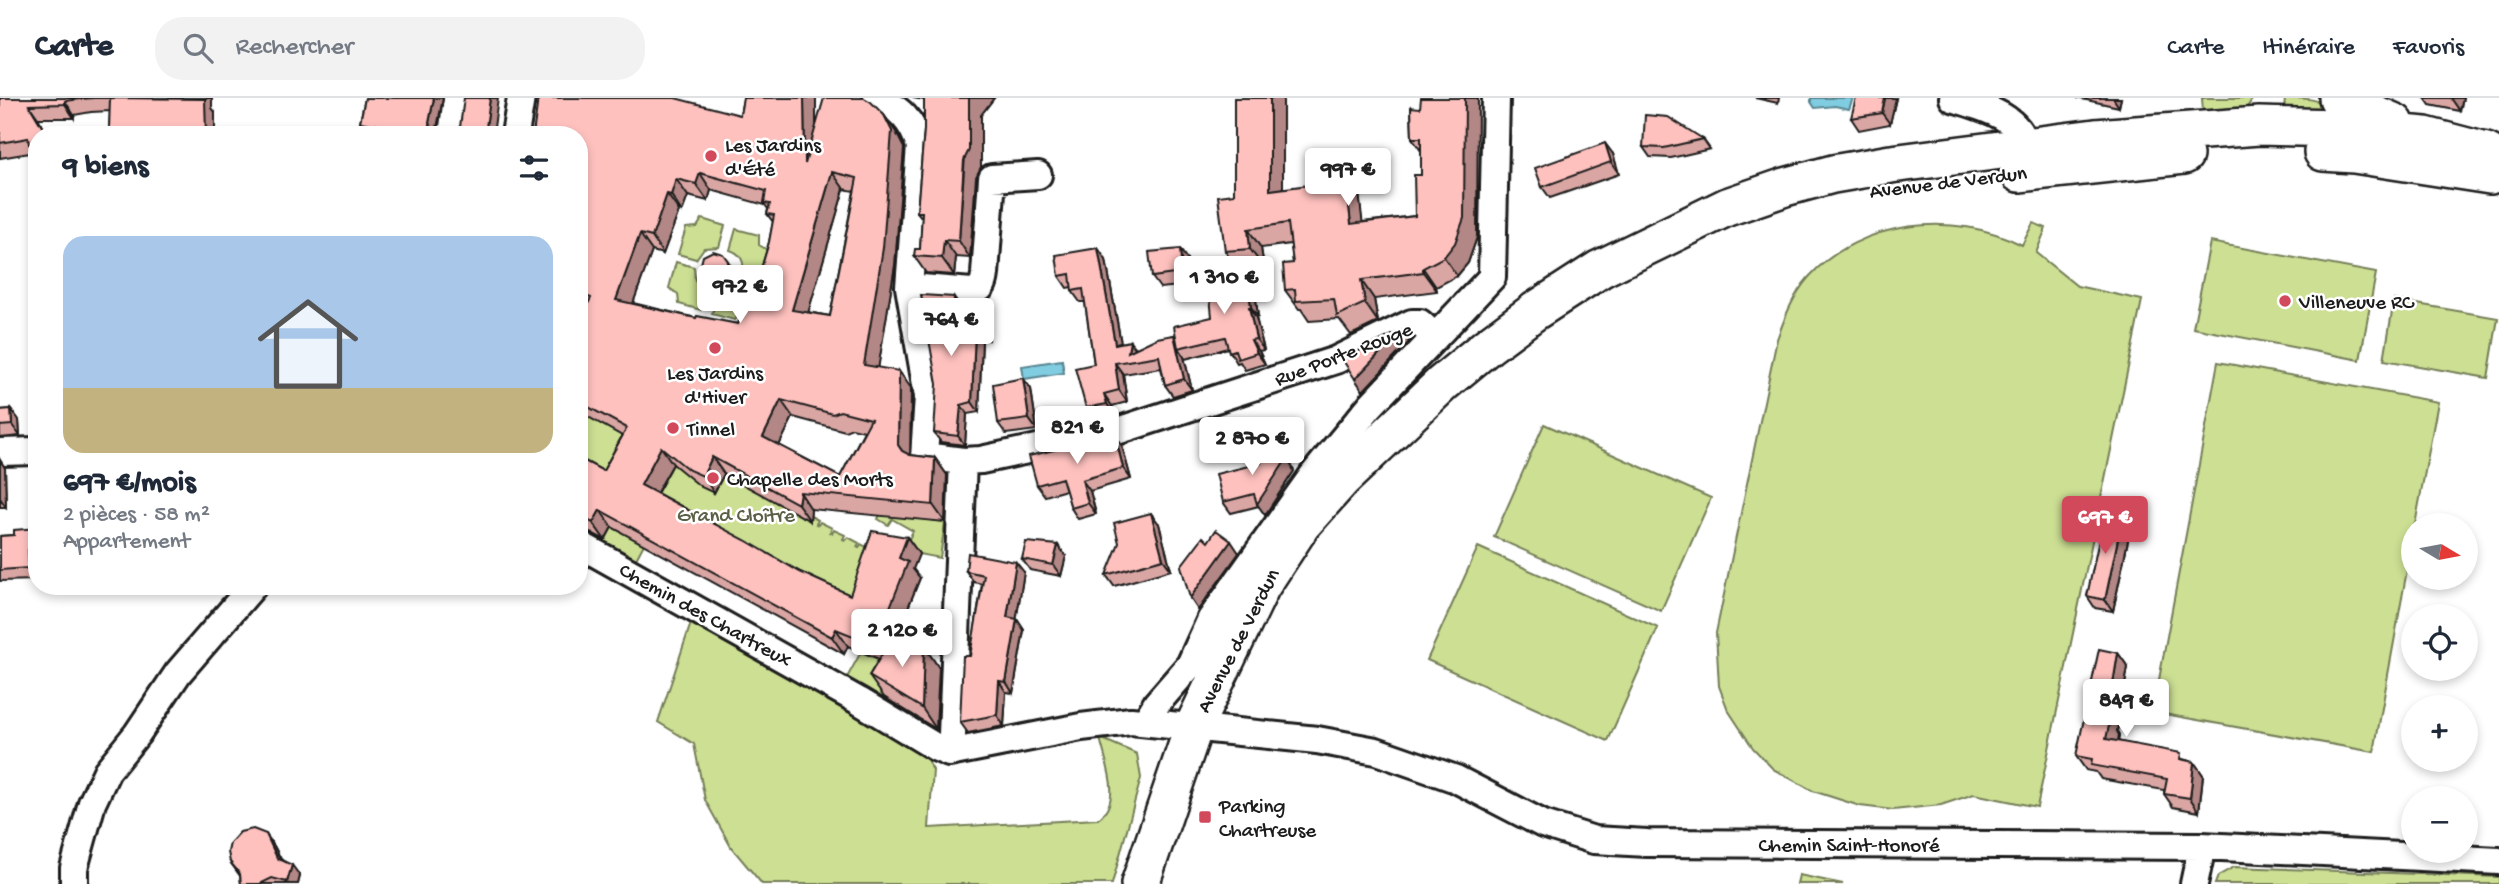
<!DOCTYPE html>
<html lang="fr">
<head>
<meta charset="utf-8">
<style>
  body { margin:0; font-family:"Gochi Hand",sans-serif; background:#f2f2f3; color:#1f2937; height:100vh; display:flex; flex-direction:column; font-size:26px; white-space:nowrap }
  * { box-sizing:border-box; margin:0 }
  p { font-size:23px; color:#747a83 }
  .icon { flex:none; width:38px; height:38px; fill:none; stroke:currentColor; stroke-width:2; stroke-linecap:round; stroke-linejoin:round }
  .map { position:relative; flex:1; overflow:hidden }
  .details { position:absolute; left:28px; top:28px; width:560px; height:469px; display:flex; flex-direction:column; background:#fff; border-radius:28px; box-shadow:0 4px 10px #0003 }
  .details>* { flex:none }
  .needle { width:46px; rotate:100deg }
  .buttons { position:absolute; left:2401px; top:415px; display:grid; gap:14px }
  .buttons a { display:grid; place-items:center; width:77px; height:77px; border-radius:50%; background:#fff; box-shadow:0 4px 10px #0003; font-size:35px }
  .price { position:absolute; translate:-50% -60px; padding:0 16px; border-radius:7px; background:#fff; color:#222; font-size:23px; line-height:46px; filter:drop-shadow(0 2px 4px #0008) }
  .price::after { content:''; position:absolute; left:50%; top:42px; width:21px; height:16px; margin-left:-10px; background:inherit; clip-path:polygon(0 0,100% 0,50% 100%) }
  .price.current { background:#d1495b; color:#fff }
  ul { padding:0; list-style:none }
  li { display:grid; align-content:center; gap:14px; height:371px; padding:0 35px }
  li span { display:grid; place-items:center; height:217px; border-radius:21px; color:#555 }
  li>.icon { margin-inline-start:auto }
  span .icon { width:126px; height:126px; fill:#fffc; stroke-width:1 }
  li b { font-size:30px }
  h2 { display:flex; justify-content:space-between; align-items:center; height:84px; padding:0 35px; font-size:30px }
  header { display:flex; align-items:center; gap:42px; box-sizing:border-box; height:98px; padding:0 35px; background:#fff; border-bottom:2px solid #e0e1e3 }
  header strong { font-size:33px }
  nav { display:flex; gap:38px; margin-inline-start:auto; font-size:24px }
  .search { width:490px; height:63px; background:#f2f2f3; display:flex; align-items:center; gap:18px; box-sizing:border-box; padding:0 24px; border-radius:28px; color:#747a83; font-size:26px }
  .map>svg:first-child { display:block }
</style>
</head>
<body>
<header>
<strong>Carte</strong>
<div class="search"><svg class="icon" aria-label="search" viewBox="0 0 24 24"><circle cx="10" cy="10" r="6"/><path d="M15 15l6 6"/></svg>Rechercher</div>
<nav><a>Carte</a><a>Itinéraire</a><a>Favoris</a></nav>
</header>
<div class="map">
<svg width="2499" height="786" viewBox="0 0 2499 786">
  <rect width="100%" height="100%" fill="#fff"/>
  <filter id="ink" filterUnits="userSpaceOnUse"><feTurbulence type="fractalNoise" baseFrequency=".0143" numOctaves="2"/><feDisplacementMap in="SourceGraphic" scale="14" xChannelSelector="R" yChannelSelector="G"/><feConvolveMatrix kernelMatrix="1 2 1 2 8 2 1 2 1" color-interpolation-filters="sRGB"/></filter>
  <g filter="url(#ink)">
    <path fill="#ccdf93" stroke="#747e58" stroke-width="2" d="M2202,0H2253L2246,11L2203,14Z
      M2285,0C2302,0 2320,0 2333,11L2284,13Z
      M702,121L725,128L719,149L704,150L696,161L678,156L686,130L697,129Z
      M2033,125L2046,130L2036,155L2077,188L2142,202L2037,709L1974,696L1941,707L1893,712L1860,708L1813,693L1773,671L1753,650L1728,612L1719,588L1716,535L1777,241C1785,219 1793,197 1809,179C1860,122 1955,112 2022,147Z
      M736,131L759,137V147L769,153L761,179L743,174C745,163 740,155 730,152Z
      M2210,144L2376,175L2360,262L2193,230Z
      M676,164L694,169L695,183L707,191L701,212L679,206L678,196L669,190Z
      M741,182L759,187L752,214H741L735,222L712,216L718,194L733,193Z
      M2394,202L2498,220L2488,280L2384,262Z
      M2218,264L2438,304L2415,427H2413V439L2374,654L2153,614Z
      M583,316L639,347L615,390L579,370V322Z
      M1544,326L1711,400L1661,513L1494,439Z
      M680,353L735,377L733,381L736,382L738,379L749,385V390L751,386L763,392L761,396L763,397L766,394L777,400L775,404L777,405L780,402L790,407L789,412H791L793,409L804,415L802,419L804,420L807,416L818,422L816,426L818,427L820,424L832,430L830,434L832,435L834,432L845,437L843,441L845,442L848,439L859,445L857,449L859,450L861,446L873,452L863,520L651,407Z
      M892,394L929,422L945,424L940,460L903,453L913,433L892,421L888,427L878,421Z
      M612,429L632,439L652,431L634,465L601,449Z
      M1478,449L1658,530L1608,643L1427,562Z
      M692,522L913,638L933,672L929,730L1098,721C1123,703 1106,666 1100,640L1137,656L1141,680L1112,786H762L731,749L705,702L694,646L658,624Z
      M861,554L901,570L880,605L844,585Z
      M2234,769L2499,779V786H2215L2218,778Z
      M1799,777L1843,786H1797Z"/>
    <path fill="#80cce0" stroke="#588692" stroke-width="2" d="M1811,0H1853L1849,11L1835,8L1815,10L1811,4Z
      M1062,262L1064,275L1024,281L1022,268Z"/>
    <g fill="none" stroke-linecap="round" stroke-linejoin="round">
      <g stroke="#1c1c1c" stroke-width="32">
        <path id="street" d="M876,0C900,10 912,23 920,48L909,189L928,298L924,358L963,363L981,362L1117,333L1336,262L1412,225H1420L1434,238
          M1953,0C1981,9 2018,16 2026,49
          M452,37L457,0
          M515,37L521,0
          M909,189L972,194C982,191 984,186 985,176L992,80L1038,77
          M0,354L37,353
          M579,446L859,603L937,650L949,655L1081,629L1131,623L1317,642L1376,653L1456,681L1543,726L1594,742L1647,745L2202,748L2499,763
          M1146,623L1157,605L1190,567L1211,521L1313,377L1371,307L1492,179L1496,0
          M952,637L963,363
          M74,786V770L92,705L107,673L137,636L178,575L253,488
          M2194,786L2202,748"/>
      </g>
      <g stroke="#1c1c1c" stroke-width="42">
        <path id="secondary" d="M2338,0L2395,25
          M2323,54L2354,56L2490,77
          M2019,75L2184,57
          M1140,786L1194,628L1261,488L1301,427L1343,380L1443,285L1488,248L1535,213L1600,171L1727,109L1785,89L1833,76L1891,66L2095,40L2259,28L2338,30L2425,38L2486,54L2499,61"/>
      </g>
      <use href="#street" stroke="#fff" stroke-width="26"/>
      <use href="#secondary" stroke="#fff" stroke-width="37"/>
    </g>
    <path fill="#daa6a3" stroke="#1c1c1c" stroke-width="2" fill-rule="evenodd" d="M0,0H212V10L215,14V37H112L109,32L110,13L91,14L74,17V20H38L48,37H37V57L35,54L0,60Z
      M365,0H443L436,35L437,37H382L368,34L360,24Z
      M743,0H816V26L884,17L896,34L904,50L895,167L878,269L911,290L910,357L935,360L947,377L945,424L811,411L810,423L724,376L714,395L701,389L673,366L657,395L800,474L850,497L907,439L919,456L913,471L920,480L897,537L924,548L939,570L936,631L884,599L869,578L879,561L848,548L844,556L612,429L605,442L586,432L579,431V360L603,373L622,338L583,316L579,322V224L586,210L579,207V37L740,17ZM844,91L854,93L830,218L808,214ZM711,92L765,107L768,111L767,116L773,124L769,144L751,205L738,226L696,220L633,205L652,153L663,156L679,113L682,114L688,98L708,103ZM793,319L845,333L852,330L864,333L840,379L779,347Z
      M913,0H994L981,17V69L976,79L970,160L956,159L954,177L926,175L914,158L920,151L922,120L917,114L924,32V2Z
      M1283,0V90L1359,95L1362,124L1415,118L1421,77V53L1412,40L1411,9L1478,88L1477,139L1468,165L1457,178L1436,189L1437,193L1374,201L1378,224L1351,237L1339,221L1309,223L1301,211H1299L1285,192L1293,165L1291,146L1261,150L1264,170L1238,172L1225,153L1234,96Z
      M1755,0H1779L1778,5Z
      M1896,0L1890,26L1859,32L1851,20Z
      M2077,0H2121L2119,9Z
      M2425,0H2463L2460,13L2430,7Z
      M1703,41L1710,51L1671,60L1650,59L1643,49Z
      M1613,56L1619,76L1550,100L1542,89Z
      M1106,162L1121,245L1130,243L1136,250L1174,237L1176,241L1212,219L1246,172L1254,183L1258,219L1256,220L1264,252L1259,253L1265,266L1245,272L1240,264L1237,265L1228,250L1185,261L1184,259L1192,292L1173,298L1165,287L1161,270L1123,276L1127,304L1112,308L1115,317L1094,322L1086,310L1094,266L1085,204H1080L1072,193V189L1067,190L1059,178Z
      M1188,163L1190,187L1160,190L1152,179Z
      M732,169L729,181L720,186L710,184L700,170Z
      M961,209L960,214L989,222V242H982L979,314L967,316L965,347L941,344L934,335Z
      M1023,280L1031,291L1037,332L1006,336L998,325Z
      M11,311L19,322L20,338L0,340V312Z
      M1115,337L1122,348L1131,381L1090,393L1096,416L1078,421L1071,410L1066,392L1045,398L1037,387Z
      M1280,349L1288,360L1294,373L1265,417L1259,408L1231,415L1223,404L1261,365Z
      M0,362L5,370L6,409H0Z
      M2123,417L2131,428L2113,513L2095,510L2087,498Z
      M1159,426L1171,472L1114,488L1106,477Z
      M37,430V482L0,483V438L14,437Z
      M1066,458L1061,478L1030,472L1022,461Z
      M966,473L1024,474L1016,521L1024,532L1013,595L1006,594L1004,628L968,635L960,624L982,486L974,484Z
      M2118,555L2128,569L2117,633L2119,637L2118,643L2194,664L2203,677L2199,714L2173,709L2164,696V692L2101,681L2096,674L2086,672L2076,658Z
      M274,748L281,761L300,778L298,786H241L240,778L230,764Z"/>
    <path fill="#b28785" stroke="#1c1c1c" stroke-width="2" d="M202,0H212V10L215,14V37H206Z
      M434,0H443L436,35L437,37H434L429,25Z
      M490,0H498L493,37H485Z
      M804,0H816V83L805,66Z
      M969,0H994L981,17V69L976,79L970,160L959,143Z
      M1270,0H1283V111L1270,92Z
      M1465,0H1478L1477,139L1468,165L1457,178L1444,159Z
      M1885,0H1896L1890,26L1882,15Z
      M2113,0H2121L2119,9Z
      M2451,0H2463L2460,13Z
      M65,3L74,17V20L65,6Z
      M29,7L38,20L48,37H47Z
      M884,17L896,34L904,50L895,167L876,284L864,267Z
      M1605,45L1613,56L1619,76L1611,64Z
      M832,74L844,91L804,229L792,212Z
      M700,75L711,92L708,103L696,86Z
      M1345,76L1359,95L1365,145L1351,126Z
      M676,81L688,98L682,114L671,97Z
      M667,96L679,113L663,156L652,139Z
      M1248,131L1261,150L1264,170L1250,151Z
      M640,136L652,153L628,219L616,202Z
      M944,142L956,159L954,177L942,160Z
      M1098,150L1106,162L1123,257L1115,246Z
      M1180,151L1188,163L1190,187L1182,175Z
      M728,163L732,169L729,181L725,175Z
      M1423,170L1436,189L1437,193L1423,174Z
      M1246,172L1254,183L1258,219L1251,209Z
      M1361,182L1374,201L1378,224L1365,205Z
      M954,199L961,209L959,224L953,214Z
      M1249,209L1256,220L1264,252L1256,241Z
      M983,213L989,222V242L982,232Z
      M975,232L982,242L979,314L972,304Z
      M1401,233L1409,244L1363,293L1355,281Z
      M1174,237L1182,248L1178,250L1184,259L1192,292L1184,281Z
      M1251,242L1259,253L1265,266L1257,255Z
      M1130,243L1138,254H1128Z
      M1115,265L1123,276L1127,304L1119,292Z
      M899,273L911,290L910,364L898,347Z
      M1023,280L1031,291L1037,332L1029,321Z
      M1104,296L1112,308L1115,317L1107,306Z
      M781,302L793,319L775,356L763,339Z
      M961,307L967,316L965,347L958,338Z
      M11,311L19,322L20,338L12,327Z
      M579,311L583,316L579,322Z
      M1115,337L1122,348L1131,381L1123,370Z
      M661,349L673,366L652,403L641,387Z
      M1280,349L1288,360L1294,373L1265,417L1257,406Z
      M712,359L724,376L714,395L703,378Z
      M935,360L947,377L945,424L933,407Z
      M0,362L5,370L6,409L0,400Z
      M1082,382L1090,393L1096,416L1088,405Z
      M800,394L811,411L810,423L798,406Z
      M600,412L612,429L605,442L593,425Z
      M1151,415L1159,426L1171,472L1163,461Z
      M2123,417L2131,428L2113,513L2105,502Z
      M907,439L919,456L913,471L920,480L886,564L875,547L899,460Z
      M1231,443L1239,455L1198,512L1190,500Z
      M1058,447L1066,458L1061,478L1053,467Z
      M28,452L36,464L37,481L29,470Z
      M1016,464L1024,474L1015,530L1007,519Z
      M1017,521L1024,532L1013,595L1006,584Z
      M836,531L848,548L844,556L832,539Z
      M924,548L939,570L936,631L922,610Z
      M2118,555L2128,569L2117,633L2119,637L2116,655L2106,641L2107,623Z
      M999,583L1006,594L1004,628L997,617Z
      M2194,664L2203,677L2199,714L2190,700Z
      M266,736L274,748L285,771L277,760Z
      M292,767L300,778L298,786H288L287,784Z"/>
    <path fill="#fec1be" stroke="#1c1c1c" stroke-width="2" fill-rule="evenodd" d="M0,0H94L81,1L65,3V6L29,7L47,37H37V47L29,46L28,40L0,45Z
      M110,0L205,1L206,37H133L134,33L109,32Z
      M365,0H434L429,25L434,37L360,24Z
      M464,0H490L485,37H457L460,29Z
      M538,0H675L740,17L743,0H804L805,66L824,0H864L871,4L884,17L892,33L883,150L864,267L899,273L898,347L902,353L910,357L935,360L933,407L800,394L798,406L712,359L703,378L689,372L661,349L641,387L745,442L800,474L850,497L872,433L907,439L899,460L908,464L875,547L836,531L832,539L600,412L593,425L579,418V360L603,373L627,330L579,304V224L591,200L579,195V37H533ZM832,74L857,80L830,218L792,212ZM700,75L766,93L764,105L770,106L767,116L774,117L769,144L751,205L745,204L738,226L697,218L696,220L616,202L640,136L652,139L667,96L671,97L676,81L696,86ZM781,302L833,316L840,313L871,321L840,379L763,339Z
      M924,0H969V52L964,62L959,143L944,142L942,160L914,158L915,151H920L922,114H917L924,32Z
      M1234,0H1270V92L1324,85V79L1345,76L1351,126L1415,118L1414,77H1421V40H1412L1411,9L1420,10L1421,0H1465L1464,120L1455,145L1444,159L1423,170V174L1361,182L1365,205L1337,218L1334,201L1296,203L1295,191L1285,192L1283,166L1293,165L1288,125L1248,131L1250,151L1225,153L1218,98L1234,96Z
      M1856,0H1885L1882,15L1851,20Z
      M1645,17L1668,19L1703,41L1664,50L1643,49Z
      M1605,45L1611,64L1542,89L1535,70Z
      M1098,150L1115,246L1130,243L1128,254L1157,240L1174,237L1184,281L1165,287L1159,258L1115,265L1119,292L1104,296L1107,306L1086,310L1075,270L1094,266L1083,191L1072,193L1070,176L1059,178L1056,157Z
      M1180,151L1182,175L1152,179L1149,154Z
      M713,153L723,156L728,163L725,175L716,180L705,178L700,170L703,158Z
      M1246,172L1251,209H1249L1256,241L1251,242L1257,255L1238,261L1235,252L1229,254L1225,239L1178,250L1174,228L1212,219L1208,177Z
      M921,197L954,199L953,214L983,213L982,232H975L972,304L961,307L958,338L934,335L937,286Z
      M1401,233L1355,281L1342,261Z
      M1023,280L1029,321L998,325L993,286Z
      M11,311L12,327L0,328V312Z
      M1115,337L1123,370L1082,382L1088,405L1071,410L1062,380L1037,387L1029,358Z
      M1280,349L1286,362L1257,406L1254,396L1223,404L1216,376L1261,365L1258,354Z
      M2105,413L2123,417L2105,502L2087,498Z
      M1151,415L1163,461L1106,477L1119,445L1114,425Z
      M37,430V452H28L29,470L0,472V438L14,437V432Z
      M1216,432L1231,443L1190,500L1181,468L1203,439L1208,444Z
      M1026,444L1058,447L1053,467L1022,461Z
      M968,455L1016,464L1007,519L1017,521L1006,584L999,583L997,617L960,624L963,558H970L984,477L966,473Z
      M894,536L924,548L922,610L869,578Z
      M2099,551L2118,555L2107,623H2110L2106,641L2181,655L2180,661L2194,664L2190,700L2164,696L2167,681L2091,667L2092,661L2076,658Z
      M253,731L266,736L277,760L292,767L287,784L272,780L260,786H241L240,776L230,764L228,754L230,745L240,734Z"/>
  </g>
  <g fill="#d1495b" stroke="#fff" stroke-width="2.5">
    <circle cx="711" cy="58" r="7"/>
    <circle cx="2285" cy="203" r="7"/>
    <circle cx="715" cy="250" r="7"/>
    <circle cx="673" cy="330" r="7"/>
    <circle cx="713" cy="380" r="7"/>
    <rect x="1198" y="712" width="14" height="14" rx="3.5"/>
  </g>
  <g text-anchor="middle" stroke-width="5" stroke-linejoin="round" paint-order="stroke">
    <g font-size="21" fill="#1c1c1c" stroke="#fff" text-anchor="start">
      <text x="725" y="53">Les Jardins<tspan x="725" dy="24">d'Été</tspan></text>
      <text x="2299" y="210">Villeneuve RC</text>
      <text x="715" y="281" text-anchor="middle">Les Jardins<tspan x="715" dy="24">d'Hiver</tspan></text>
      <text x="687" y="337">Tinnel</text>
      <text x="727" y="387">Chapelle des Morts</text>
      <text x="1219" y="714">Parking<tspan x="1219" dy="24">Chartreuse</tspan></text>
    </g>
    <g font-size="21" fill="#1c1c1c" stroke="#fff">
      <text transform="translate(1948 83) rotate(-7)" y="7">Avenue de Verdun</text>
      <text transform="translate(1343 255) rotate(-21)" y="7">Rue Porte Rouge</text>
      <text transform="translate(706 516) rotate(29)" y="7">Chemin des Chartreux</text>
      <text transform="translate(1237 542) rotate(-63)" y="7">Avenue de Verdun</text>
      <text x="1849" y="753">Chemin Saint-Honoré</text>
    </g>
    <g font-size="21" fill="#5a6046" stroke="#fff">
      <text x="736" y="423">Grand Cloître</text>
    </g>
  </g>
</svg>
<div class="buttons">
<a><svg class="needle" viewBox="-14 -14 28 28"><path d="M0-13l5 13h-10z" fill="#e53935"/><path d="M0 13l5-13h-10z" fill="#747a83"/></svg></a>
<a><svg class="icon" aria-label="locate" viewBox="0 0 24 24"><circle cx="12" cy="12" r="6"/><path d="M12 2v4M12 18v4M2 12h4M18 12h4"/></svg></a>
<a>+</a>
<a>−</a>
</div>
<b class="price" style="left:1348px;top:110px">997 €</b>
<b class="price" style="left:1224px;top:218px">1 310 €</b>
<b class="price" style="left:740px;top:227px">972 €</b>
<b class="price" style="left:951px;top:260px">764 €</b>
<b class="price" style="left:1077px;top:368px">821 €</b>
<b class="price" style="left:1252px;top:379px">2 870 €</b>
<b class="price current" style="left:2105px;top:458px">697 €</b>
<b class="price" style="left:902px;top:571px">2 120 €</b>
<b class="price" style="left:2126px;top:641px">849 €</b>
<section class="details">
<h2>9 biens<svg class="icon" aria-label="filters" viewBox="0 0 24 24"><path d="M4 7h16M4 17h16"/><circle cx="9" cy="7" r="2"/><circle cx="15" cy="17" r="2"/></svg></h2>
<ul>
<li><span style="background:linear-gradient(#a9c7e8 70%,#c2b280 0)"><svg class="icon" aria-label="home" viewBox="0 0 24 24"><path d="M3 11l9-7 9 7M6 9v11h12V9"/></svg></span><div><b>697 €/mois</b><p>2 pièces · 58 m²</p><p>Appartement</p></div></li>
</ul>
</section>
</div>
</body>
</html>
